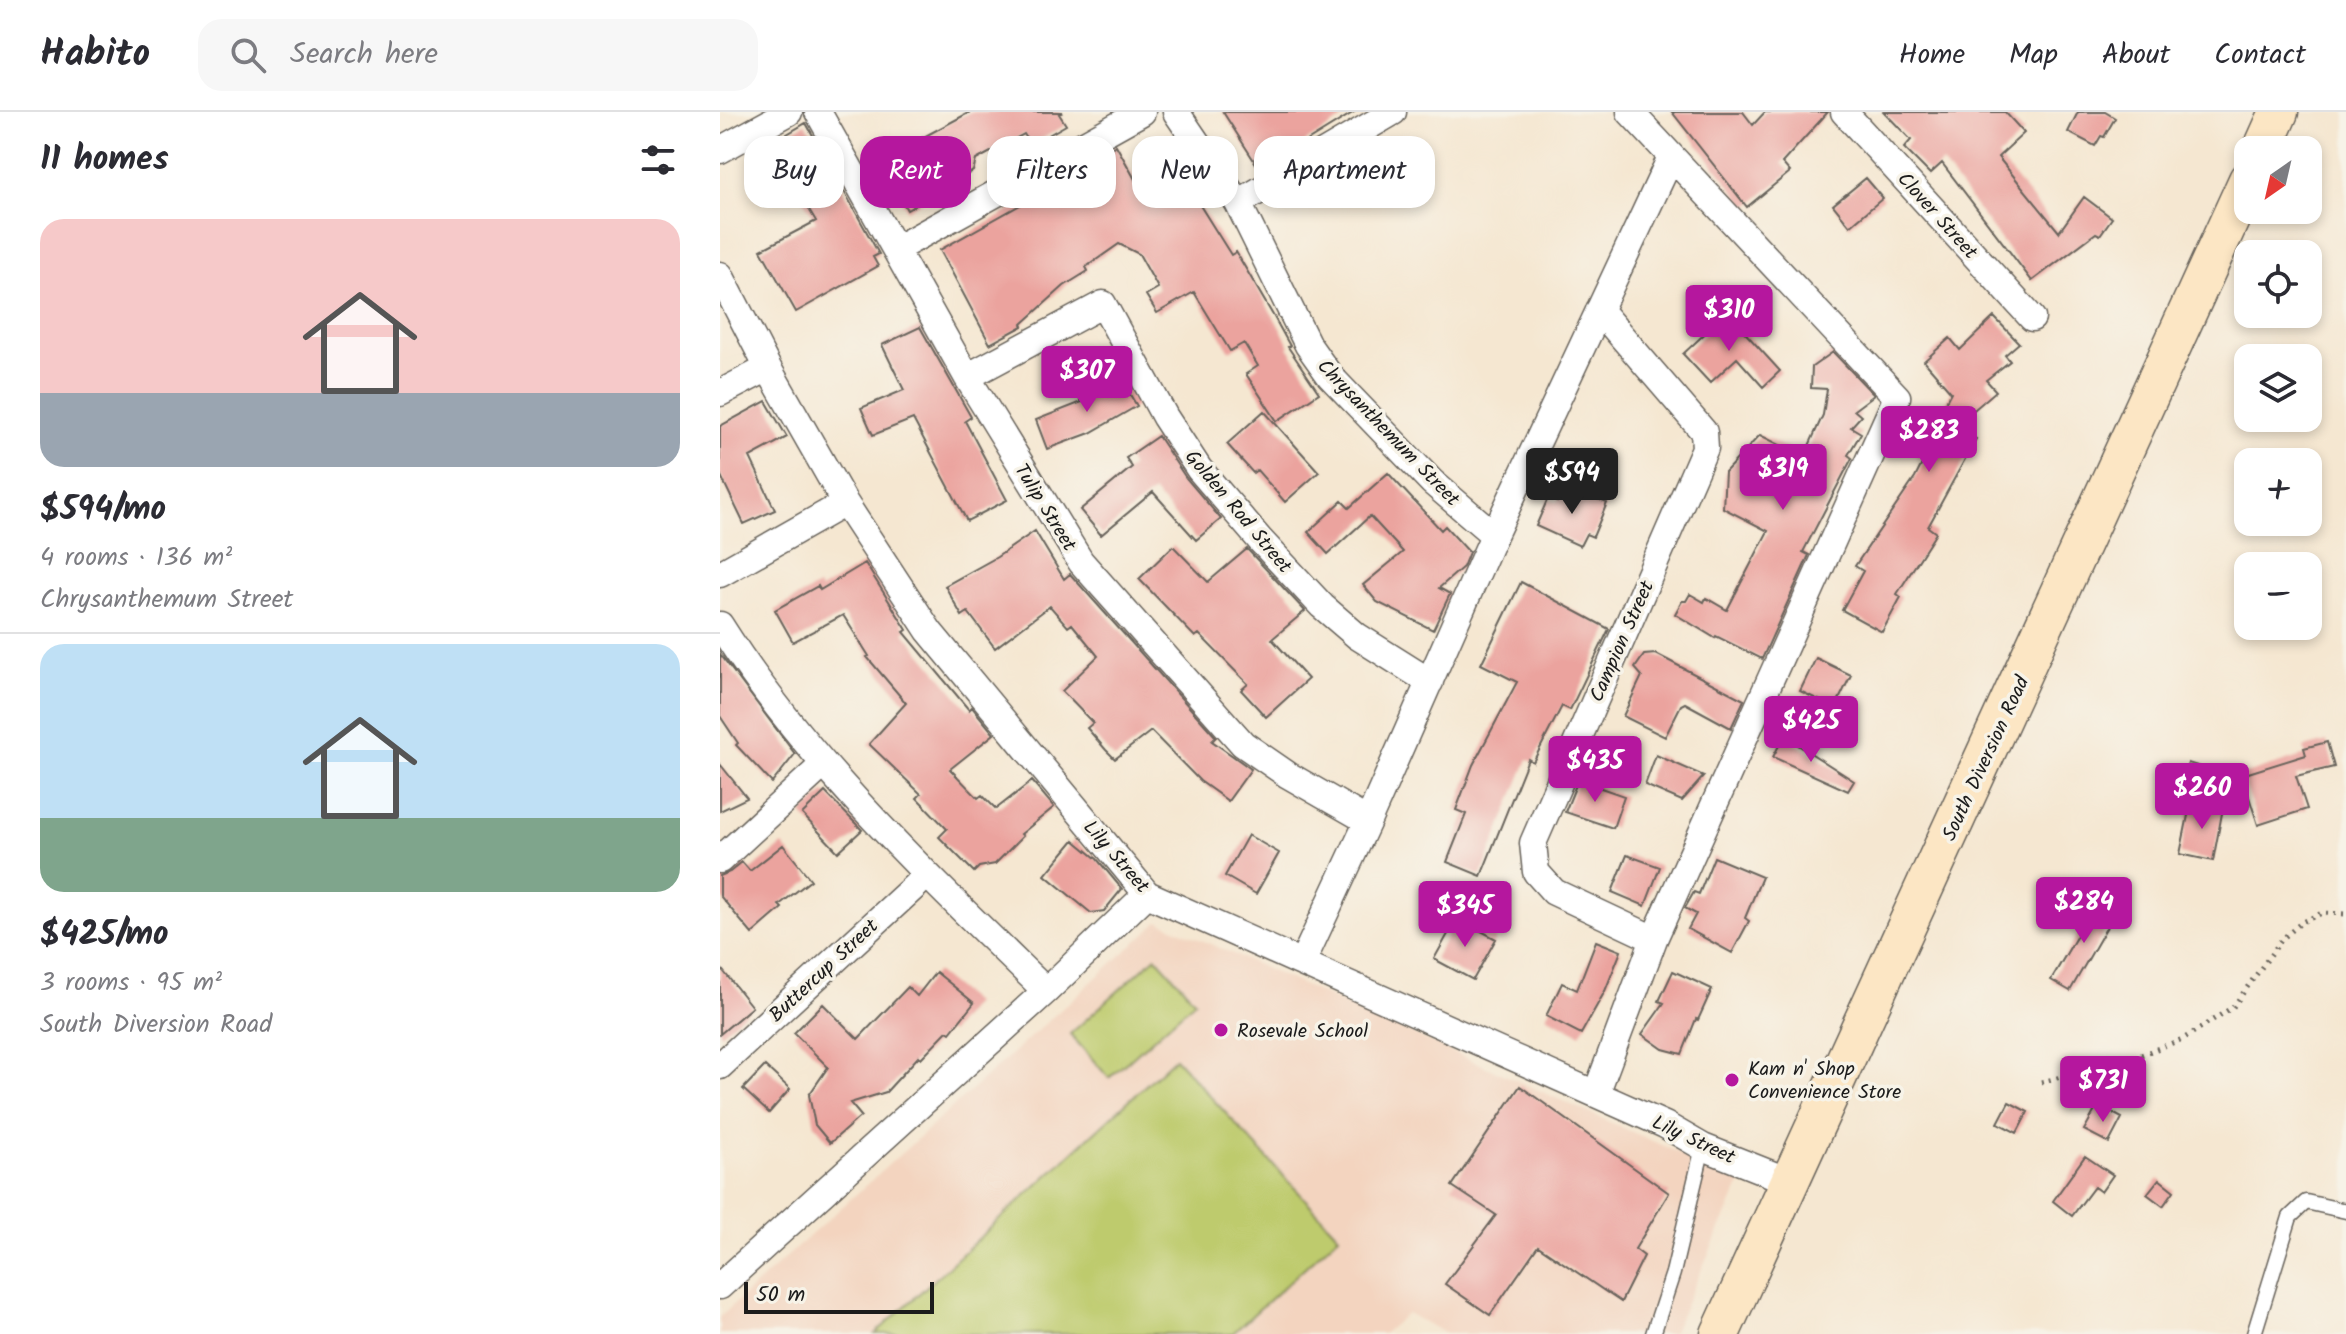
<!DOCTYPE html>
<html lang="en">
<head>
<meta charset="utf-8">
<style>
  body { margin:0; font-family:Kalam,sans-serif; background:#f7f7f7; color:#2b2b33; height:100vh; display:flex; flex-direction:column; font-size:30px; white-space:nowrap }
  * { box-sizing:border-box; margin:0 }
  p { font-size:26px; color:#7c7c81 }
  .icon { flex:none; width:44px; height:44px; fill:none; stroke:currentColor; stroke-width:2; stroke-linecap:round; stroke-linejoin:round }
  .map { position:relative; flex:1; overflow:hidden }
  .drawer { display:flex; flex-direction:column; background:#fff; width:720px }
  .drawer>* { flex:none }
  .hud { position:absolute; left:24px; top:24px; width:760px; height:72px; display:flex; gap:16px }
  .needle { width:52px; rotate:214deg }
  .controls { position:absolute; left:1514px; top:24px; display:grid; gap:16px }
  .controls a { display:grid; place-items:center; width:88px; height:88px; border-radius:16px; background:#fff; box-shadow:0 4px 12px #0003; font-size:40px }
  .scale { position:absolute; left:24px; bottom:20px; width:190px; box-sizing:border-box; padding-left:8px; border:4px solid #1c1c1c; border-top:0; font-size:22px; line-height:28px; white-space:nowrap; color:#1c1c1c; -webkit-text-stroke:6px #f7f3e8; paint-order:stroke }
  .price { position:absolute; translate:-50% -68px; padding:0 18px; border-radius:8px; background:#b5179e; color:#fff; font-size:26px; line-height:52px; filter:drop-shadow(0 2px 4px #0008) }
  .price::after { content:''; position:absolute; left:50%; top:48px; width:24px; height:18px; margin-left:-12px; background:inherit; clip-path:polygon(0 0,100% 0,50% 100%) }
  .price.current { background:#222; color:#fff }
  ul { padding:0; list-style:none }
  li { display:grid; align-content:center; gap:16px; height:424px; padding:0 40px }
  li+li { border-top:2px solid #e1e1e2 }
  li span { display:grid; place-items:center; height:248px; border-radius:24px; color:#555 }
  li>.icon { margin-inline-start:auto }
  span .icon { width:144px; height:144px; fill:#fffc; stroke-width:1 }
  li b { font-size:34px }
  h2 { display:flex; justify-content:space-between; align-items:center; height:96px; padding:0 40px; font-size:34px }
  .pill { padding:0 28px; border-radius:24px; background:#fff; box-shadow:0 4px 12px #0003; font-size:28px; line-height:72px }
  .pill.current { background:#b5179e; color:#fff }
  header { display:flex; align-items:center; gap:48px; box-sizing:border-box; height:112px; padding:0 40px; background:#fff; border-bottom:2px solid #e1e1e2 }
  header strong { font-size:38px }
  nav { display:flex; gap:44px; margin-inline-start:auto; font-size:28px }
  .search { width:560px; height:72px; background:#f7f7f7; display:flex; align-items:center; gap:20px; box-sizing:border-box; padding:0 28px; border-radius:24px; color:#7c7c81; font-size:30px }
  main { display:flex; flex:1; min-height:0 }
  .map>svg:first-child { display:block }
</style>
</head>
<body>
<header>
<strong>Habito</strong>
<div class="search"><svg class="icon" aria-label="search" viewBox="0 0 24 24"><circle cx="10" cy="10" r="6"/><path d="M15 15l6 6"/></svg>Search here</div>
<nav><a>Home</a><a>Map</a><a>About</a><a>Contact</a></nav>
</header>
<main>
<section class="drawer">
<h2>11 homes<svg class="icon" aria-label="filters" viewBox="0 0 24 24"><path d="M4 7h16M4 17h16"/><circle cx="9" cy="7" r="2"/><circle cx="15" cy="17" r="2"/></svg></h2>
<ul>
<li><span style="background:linear-gradient(#f6c9c9 70%,#9aa5b1 0)"><svg class="icon" aria-label="home" viewBox="0 0 24 24"><path d="M3 11l9-7 9 7M6 9v11h12V9"/></svg></span><div><b>$594/mo</b><p>4 rooms · 136 m²</p><p>Chrysanthemum Street</p></div></li>
<li><span style="background:linear-gradient(#bfe0f5 70%,#7fa58c 0)"><svg class="icon" aria-label="home" viewBox="0 0 24 24"><path d="M3 11l9-7 9 7M6 9v11h12V9"/></svg></span><div><b>$425/mo</b><p>3 rooms · 95 m²</p><p>South Diversion Road</p></div></li>
</ul>
</section>
<div class="map">
<svg width="1626" height="1222" viewBox="0 0 1626 1222">
  <rect width="100%" height="100%" fill="#f7f3e8"/>
  <filter id="ink" filterUnits="userSpaceOnUse"><feTurbulence type="fractalNoise" baseFrequency=".0125" numOctaves="2"/><feDisplacementMap in="SourceGraphic" scale="16" xChannelSelector="R" yChannelSelector="G"/><feConvolveMatrix kernelMatrix="1 2 1 2 8 2 1 2 1" color-interpolation-filters="sRGB"/></filter>
  <filter id="wash" filterUnits="userSpaceOnUse"><feTurbulence type="fractalNoise" baseFrequency=".006" numOctaves="4" result="noise"/><feDisplacementMap in="SourceGraphic" scale="32" xChannelSelector="R" yChannelSelector="G"/><feGaussianBlur stdDeviation="1.8" result="paint"/><feColorMatrix in="noise" values="0 0 0 0 0 0 0 0 0 0 0 0 0 0 0 0 0 1.4 0 .05"/><feComposite in="paint" operator="in"/></filter>
  <g filter="url(#wash)">
    <rect width="100%" height="100%" fill="#f5e7d1"/>
    <path fill="#f3d4bf" d="M439,809L1022,1069L952,1222H727L687,1201L663,1222H0V1205Z"/>
    <path fill="#becb6d" stroke="#6d7444" stroke-width="2" d="M436,845L475,889L389,966L350,922Z
      M455,946L619,1124L512,1222H155Z"/>
    <g id="blocks">
      <path fill="#eba39e" d="M250,0H343L339,2L346,13L311,33L304,22L256,48L253,59L187,98L159,49Z
        M503,0H634L540,58Z
        M952,0H1023L1033,13L1045,0H1108L1062,51L1070,60L1027,95Z
        M1164,0H1285L1304,21L1278,45L1339,120L1364,85L1392,106L1380,123L1376,121L1312,169L1222,51L1210,62L1184,36L1191,28Z
        M1358,0H1385L1395,6L1384,25L1381,24L1375,34L1348,20Z
        M86,11L159,142L153,145L158,154L76,200L41,138L96,109L50,32Z
        M396,33L416,69L462,39L488,79L476,87L511,143L516,140L554,205L570,234L568,235L599,281L557,309L526,262L538,254L524,231L510,239L474,180L437,201L426,183L438,176L419,142L399,132L366,155L368,159L344,174L302,212L303,214L270,232L220,138L359,60L356,55Z
        M1146,66L1163,86L1130,114L1113,93Z
        M1007,201L1060,259L1043,275L1017,246L990,271L963,242Z
        M1274,205L1299,231L1285,243L1290,249L1266,268L1276,279L1234,315L1256,327L1208,415L1216,421L1177,482L1181,485L1162,520L1122,498L1143,459L1135,454L1195,366L1211,334L1196,346L1231,280L1204,249L1230,226L1240,238Z
        M200,215L251,305L245,309L287,388L247,409L193,307L153,323L141,296L184,278L162,233Z
        M1113,240L1154,283L1134,298L1141,304L1131,315L1141,321L1128,343L1132,346L1083,440L1089,443L1042,547L996,524L995,526L955,502L962,489H966L970,482L984,490L986,486L1007,498L1048,419L1003,396L1005,360L1040,323L1084,345L1103,303L1107,277L1091,276L1092,255Z
        M398,263L417,294L370,321L327,337L316,308L362,290L359,286Z
        M46,289L67,325L30,345L55,398L24,412L0,362V314Z
        M544,299L599,360L565,390L537,358L533,361L507,332Z
        M438,324L466,366L501,407L476,428L433,380L381,423L360,398L412,355L406,346Z
        M668,361L721,418L725,414L749,440L743,455L719,476L730,482L713,518L657,490L643,473L683,440L650,404L608,442L588,420L622,389L629,396Z
        M844,373L887,391L873,425L866,422L860,434L816,414L828,386L837,390Z
        M315,419L344,467L350,462L496,625L492,629L531,657L508,689L480,669L431,619L395,647L386,638L367,616L373,611L342,579L378,544L352,512L348,515L330,494L275,536L248,500L242,504L225,474L277,445Z
        M453,434L488,470L527,437L585,499L552,527L588,567L546,605L521,578L528,572L479,522L475,525L419,467Z
        M145,451L187,518L184,520L249,598L252,595L274,622L230,657L258,686L262,683L276,697L312,669L334,695L301,722L303,724L275,752L259,755L254,760L219,725L227,717L197,686L201,682L149,632L186,591L147,545L149,544L123,503L73,530L55,498L98,474L100,478Z
        M801,470L889,517L850,598L842,594L813,650L808,647L761,764L727,750L746,702L736,698L753,653L797,570L761,552Z
        M0,542L75,642L52,671L16,633L18,631L0,604Z
        M936,542L1024,588L1011,616L965,591L961,593L945,625L903,604L922,564L915,556L924,543Z
        M1096,546L1131,563L1115,596L1080,579Z
        M1064,624L1134,669L1128,679L1053,645Z
        M1607,630L1614,655L1576,664L1587,697L1538,713L1522,663L1586,643L1584,636Z
        M936,643L984,664L962,689L925,673Z
        M1468,651L1490,658L1482,684L1460,677Z
        M0,652L27,686L0,699Z
        M858,668L904,684L893,716L845,700Z
        M105,680L142,718L118,740L82,702Z
        M1471,689L1503,696L1493,749L1460,742Z
        M528,723L559,741L536,782L505,764Z
        M354,728L377,747L402,777L384,799L371,801L325,763Z
        M63,733L91,768L59,793L62,796L32,822L0,784V764L10,760L22,750L30,759Z
        M907,743L940,755L925,794L892,780Z
        M994,745L1042,765L1025,806L1029,809L1012,841L968,817L976,802L965,796L974,780L979,782Z
        M1379,786L1397,797L1350,879L1331,868Z
        M737,806L776,827L753,868L714,847Z
        M876,829L901,839L885,879L861,922L826,904L842,871L857,878Z
        M0,855L32,895L0,922Z
        M953,859L992,877L978,908L976,907L962,942L943,937L922,922L944,891L939,889Z
        M216,860L254,891L230,921L227,919L201,946L199,944L166,980L130,991L141,1004L110,1031L95,1013L89,983L108,955L74,921L103,892L138,927L188,875L197,884Z
        M45,954L70,977L49,1001L23,977Z
        M800,974L949,1081L915,1137L924,1144L901,1190L818,1134L770,1203L725,1172L776,1103L732,1074Z
        M1289,990L1308,1000L1297,1021L1278,1011Z
        M1378,993L1402,1006L1389,1031L1364,1018Z
        M1365,1044L1393,1063L1381,1080L1374,1075L1352,1104L1333,1089Z
        M1439,1067L1454,1079L1443,1094L1427,1082Z"/>
    </g>
  </g>
  <g filter="url(#ink)">
    <use href="#blocks" fill-opacity="0" stroke="#68635b" stroke-width="2"/>
    <g fill="none" stroke-linecap="round" stroke-linejoin="round">
      <g stroke="#68635b" stroke-width="17">
        <path id="service" d="M933,1222L953,1161L983,1035
          M1534,1222L1570,1105L1586,1090L1626,1099"/>
      </g>
      <g stroke="#68635b" stroke-width="29">
        <path id="minor" d="M98,0L247,265L361,450L523,632L568,663L648,709
          M456,0L518,91L588,233L610,264L712,370L774,423
          M1124,0L1312,206
          M0,38L69,0
          M518,91L673,0
          M176,137L422,0
          M0,163L48,256L125,391L209,519L427,782L945,1013L983,1035L1071,1070
          M879,198L984,320L985,336L813,731L816,760L834,780L934,827
          M247,265L383,192L445,305L479,357L541,429L602,494L637,524L710,570
          M0,281L48,256
          M0,462L125,391
          M0,513C87,651 209,765 326,879
          M0,748L104,652
          M582,851L648,709L774,423L951,45
          M0,954L207,763
          M876,982L934,827L1177,285L910,0
          M0,1174L326,879L427,782"/>
      </g>
      <g stroke="#68635b" stroke-width="41">
        <path id="secondary" d="M1542,38L1559,0
          M1000,1222L1528,68"/>
      </g>
      <path stroke="#68635b" stroke-width="5" stroke-dasharray="2 6" stroke-linecap="butt" d="M1321,970L1402,950L1463,927L1513,895L1562,827L1582,810L1602,801L1626,802"/>
      <use href="#service" stroke="#fff" stroke-width="14"/>
      <use href="#minor" stroke="#fff" stroke-width="26"/>
      <use href="#secondary" stroke="#fce6c4" stroke-width="38"/>
    </g>
  </g>
  <g fill="#b5179e" stroke="#f7f3e8" stroke-width="3">
    <circle cx="501" cy="918" r="8"/>
    <circle cx="1012" cy="968" r="8"/>
  </g>
  <g text-anchor="middle" stroke-width="7" stroke-linejoin="round" paint-order="stroke">
    <g font-size="20" fill="#1c1c1c" stroke="#f7f3e8">
      <text transform="translate(1218 103) rotate(48)" y="7">Clover Street</text>
      <text transform="translate(669 320) rotate(46)" y="7">Chrysanthemum Street</text>
      <text transform="translate(326 395) rotate(58)" y="7">Tulip Street</text>
      <text transform="translate(519 399) rotate(50)" y="7">Golden Rod Street</text>
      <text transform="translate(901 529) rotate(-66)" y="7">Campion Street</text>
      <text transform="translate(1265 646) rotate(-65)" y="7">South Diversion Road</text>
      <text transform="translate(397 744) rotate(49)" y="7">Lily Street</text>
      <text transform="translate(103 858) rotate(-43)" y="7">Buttercup Street</text>
      <text transform="translate(974 1027) rotate(25)" y="7">Lily Street</text>
    </g>
    <g font-size="20" fill="#1c1c1c" stroke="#f7f3e8" text-anchor="start">
      <text x="517" y="925">Rosevale School</text>
      <text x="1028" y="963">Kam n' Shop<tspan x="1028" dy="23">Convenience Store</tspan></text>
    </g>
  </g>
</svg>
<div class="controls">
<a><svg class="needle" viewBox="-14 -14 28 28"><path d="M0-13l5 13h-10z" fill="#e53935"/><path d="M0 13l5-13h-10z" fill="#7c7c81"/></svg></a>
<a><svg class="icon" aria-label="locate" viewBox="0 0 24 24"><circle cx="12" cy="12" r="6"/><path d="M12 2v4M12 18v4M2 12h4M18 12h4"/></svg></a>
<a><svg class="icon" aria-label="layers" viewBox="0 0 24 24"><path d="M12 4l9 5-9 5-9-5zM3 14l9 5 9-5"/></svg></a>
<a>+</a>
<a>−</a>
</div>
<div class="scale">50 m</div>
<b class="price" style="left:1009px;top:241px">$310</b>
<b class="price" style="left:367px;top:302px">$307</b>
<b class="price" style="left:1209px;top:362px">$283</b>
<b class="price" style="left:1063px;top:400px">$319</b>
<b class="price current" style="left:852px;top:404px">$594</b>
<b class="price" style="left:1091px;top:652px">$425</b>
<b class="price" style="left:875px;top:692px">$435</b>
<b class="price" style="left:1482px;top:719px">$260</b>
<b class="price" style="left:1364px;top:833px">$284</b>
<b class="price" style="left:745px;top:837px">$345</b>
<b class="price" style="left:1383px;top:1012px">$731</b>
<div class="hud">
<a class="pill">Buy</a>
<a class="pill current">Rent</a>
<a class="pill">Filters</a>
<a class="pill">New</a>
<a class="pill">Apartment</a>
</div>
</div>
</main>
</body>
</html>
